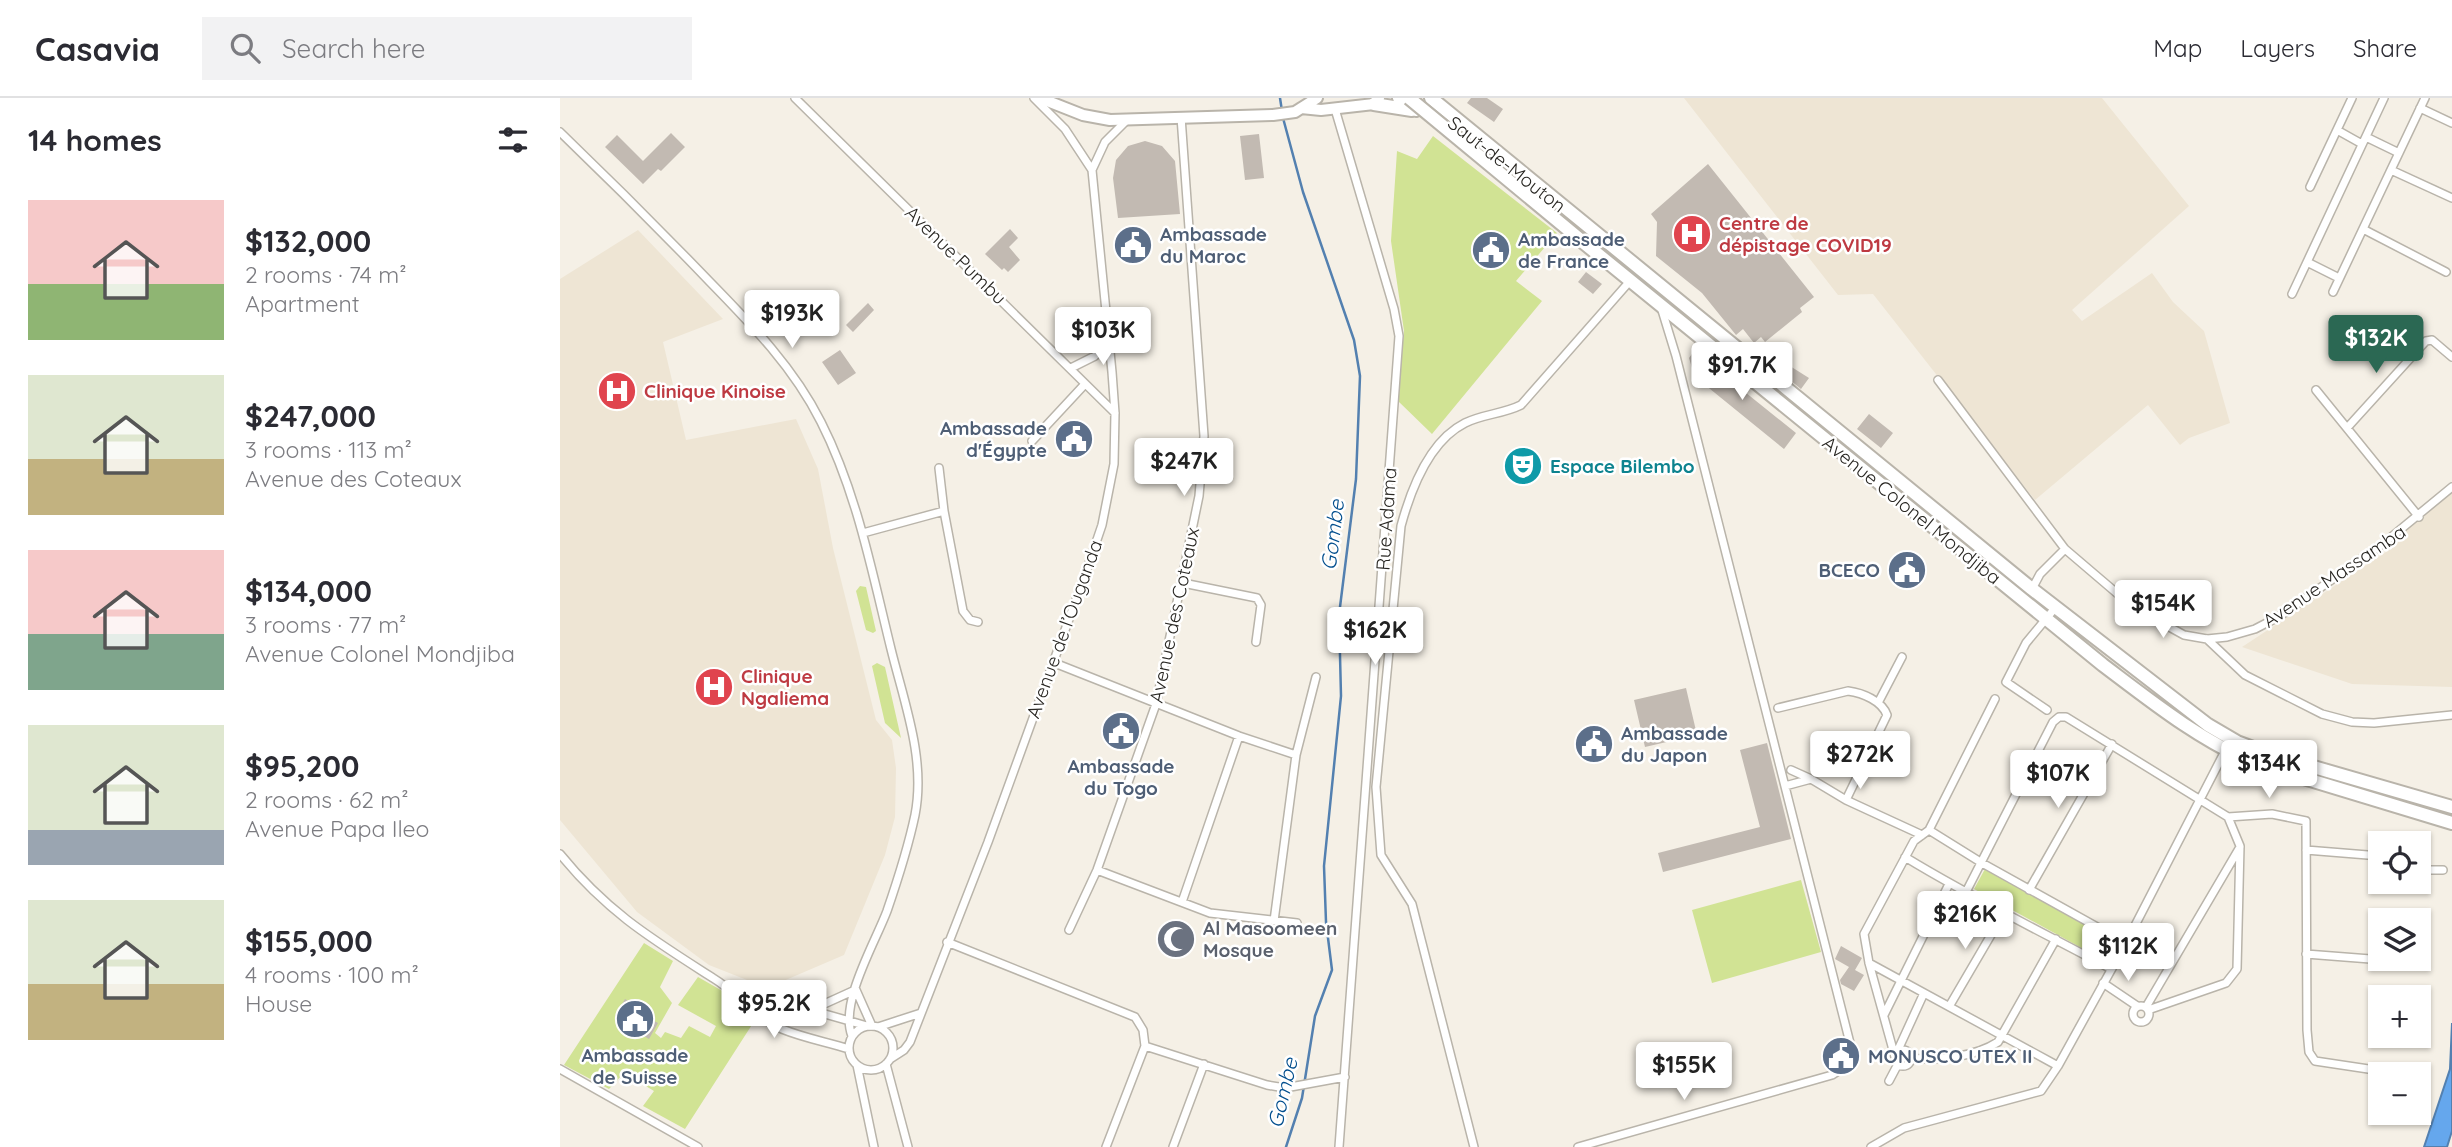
<!DOCTYPE html>
<html lang="en">
<head>
<meta charset="utf-8">
<style>
  body { margin:0; font-family:Quicksand,sans-serif; background:#f2f2f3; color:#2b2b33; height:100vh; display:flex; flex-direction:column; font-size:26px; white-space:nowrap }
  * { box-sizing:border-box; margin:0 }
  p { font-size:23px; color:#7c7c81 }
  .icon { flex:none; width:38px; height:38px; fill:none; stroke:currentColor; stroke-width:2; stroke-linecap:round; stroke-linejoin:round }
  .map { position:relative; flex:1; overflow:hidden }
  .sheet { display:flex; flex-direction:column; background:#fff; width:560px }
  .sheet>* { flex:none }
  .tools { position:absolute; left:1808px; top:733px; display:grid; gap:14px }
  .tools a { display:grid; place-items:center; width:63px; height:63px; border-radius:0px; background:#fff; box-shadow:0 2px 5px #0004; font-size:35px }
  .price { position:absolute; translate:-50% -60px; padding:0 16px; border-radius:7px; background:#fff; color:#222; font-size:23px; line-height:46px; filter:drop-shadow(0 2px 4px #0008) }
  .price::after { content:''; position:absolute; left:50%; top:42px; width:21px; height:16px; margin-left:-10px; background:inherit; clip-path:polygon(0 0,100% 0,50% 100%) }
  .price.active { background:#2b6853; color:#fff }
  ul { padding:0; list-style:none }
  li { display:flex; align-items:center; gap:21px; height:175px; padding:0 28px }
  li span { display:grid; place-items:center; flex:none; width:196px; height:140px; border-radius:0px; color:#555 }
  li>.icon { margin-inline-start:auto }
  span .icon { width:84px; height:84px; fill:#fffc; stroke-width:1 }
  li b { font-size:30px }
  h2 { display:flex; justify-content:space-between; align-items:center; height:84px; padding:0 28px; font-size:30px }
  header { display:flex; align-items:center; gap:42px; box-sizing:border-box; height:98px; padding:0 35px; background:#fff; border-bottom:2px solid #e1e1e2 }
  header strong { font-size:33px }
  nav { display:flex; gap:38px; margin-inline-start:auto; font-size:24px }
  .search { width:490px; height:63px; background:#f2f2f3; display:flex; align-items:center; gap:18px; box-sizing:border-box; padding:0 24px; border-radius:0px; color:#7c7c81; font-size:26px }
  main { display:flex; flex:1; min-height:0 }
  .map>svg:first-child { display:block }
</style>
</head>
<body>
<header>
<strong>Casavia</strong>
<div class="search"><svg class="icon" aria-label="search" viewBox="0 0 24 24"><circle cx="10" cy="10" r="6"/><path d="M15 15l6 6"/></svg>Search here</div>
<nav><a>Map</a><a>Layers</a><a>Share</a></nav>
</header>
<main>
<section class="sheet">
<h2>14 homes<svg class="icon" aria-label="filters" viewBox="0 0 24 24"><path d="M4 7h16M4 17h16"/><circle cx="9" cy="7" r="2"/><circle cx="15" cy="17" r="2"/></svg></h2>
<ul>
<li><span style="background:linear-gradient(#f6c9c9 60%,#8fb573 0)"><svg class="icon" aria-label="home" viewBox="0 0 24 24"><path d="M3 11l9-7 9 7M6 9v11h12V9"/></svg></span><div><b>$132,000</b><p>2 rooms · 74 m²</p><p>Apartment</p></div></li>
<li><span style="background:linear-gradient(#dfe7d0 60%,#c2b280 0)"><svg class="icon" aria-label="home" viewBox="0 0 24 24"><path d="M3 11l9-7 9 7M6 9v11h12V9"/></svg></span><div><b>$247,000</b><p>3 rooms · 113 m²</p><p>Avenue des Coteaux</p></div></li>
<li><span style="background:linear-gradient(#f6c9c9 60%,#7fa58c 0)"><svg class="icon" aria-label="home" viewBox="0 0 24 24"><path d="M3 11l9-7 9 7M6 9v11h12V9"/></svg></span><div><b>$134,000</b><p>3 rooms · 77 m²</p><p>Avenue Colonel Mondjiba</p></div></li>
<li><span style="background:linear-gradient(#dfe7d0 75%,#9aa5b1 0)"><svg class="icon" aria-label="home" viewBox="0 0 24 24"><path d="M3 11l9-7 9 7M6 9v11h12V9"/></svg></span><div><b>$95,200</b><p>2 rooms · 62 m²</p><p>Avenue Papa Ileo</p></div></li>
<li><span style="background:linear-gradient(#dfe7d0 60%,#c2b280 0)"><svg class="icon" aria-label="home" viewBox="0 0 24 24"><path d="M3 11l9-7 9 7M6 9v11h12V9"/></svg></span><div><b>$155,000</b><p>4 rooms · 100 m²</p><p>House</p></div></li>
</ul>
</section>
<div class="map">
<svg width="1892" height="1049" viewBox="0 0 1892 1049">
  <rect width="100%" height="100%" fill="#f5f0e6"/>
  <path fill="#eee5d4" d="M1124,0H1542L1629,108L1512,212L1522,223L1592,175L1613,204L1644,233L1670,325L1629,340L1620,347L1588,307L1475,402L1313,196L1278,197Z
    M78,132L163,221L103,244L126,342L236,321L258,371L273,450L316,622L332,642L336,670L335,719L325,757L284,857L207,890L149,867L77,814L0,722V181Z
    M1892,393V589L1792,586L1682,549L1826,454L1830,451V444Z"/>
  <path fill="#d1e394" d="M873,38L997,135L956,183L982,203L872,336L837,302L844,233L831,143L837,53L857,61Z
    M300,488L306,489L316,533L313,535L306,532L296,493Z
    M317,565L325,569L341,640L325,625L312,568Z
    M1425,771L1549,838L1538,859L1414,791Z
    M1241,782L1261,854L1152,885L1132,812Z
    M84,845L113,863L100,889L112,905L95,935L101,940L105,934L121,940L129,928L150,939L156,928L118,907L138,879L180,903L195,922L125,1031L83,1008L94,993L64,975L49,991L4,967Z"/>
  <path fill="#65a7ed" stroke="#5380b0" stroke-width="2" d="M1892,925V1033L1887,1049H1864L1890,971Z"/>
  <g fill="none" stroke-linecap="round" stroke-linejoin="round">
    <path stroke="#5380b0" stroke-width="2.5" d="M720,0L722,13
      M723,20L743,94L794,242L800,278L796,381L779,517L781,598L764,768L766,824L772,872L755,918L742,1000L726,1049"/>
  </g>
  <path fill="#c2bab2" d="M911,0H927L943,11L934,24L907,5Z
    M111,35L125,49L101,73L98,71L83,86L45,49L57,37L83,63Z
    M699,36L704,80L685,82L680,38Z
    M585,43L602,48L615,63L620,116L558,120L553,80L556,62L568,48Z
    M1148,66L1254,199L1240,210L1242,214L1205,244L1201,239L1194,245L1183,231L1176,237L1142,195L1096,158L1097,124L1091,116Z
    M450,131L458,140L449,149L460,162L448,174L444,170L442,172L425,156Z
    M1026,174L1042,186L1033,196L1018,184Z
    M308,205L314,212L293,234L286,227Z
    M280,252L296,275L278,287L262,264Z
    M1134,253L1236,335L1224,351L1139,282L1142,278L1132,270L1129,260Z
    M1214,258L1249,280L1241,291L1209,265Z
    M1309,316L1333,335L1321,350L1297,331Z
    M1126,590L1137,637L1085,649L1074,602Z
    M1207,645L1231,741L1103,774L1098,755L1200,729L1180,652Z
    M1281,848L1302,860L1295,872L1304,877L1294,893L1281,886L1280,882L1289,869L1275,861Z
    M65,901L84,912L81,916L98,925L89,941L63,926L65,923L55,918Z"/>
  <g fill="none" stroke-linecap="round" stroke-linejoin="round">
    <g stroke="#b9b4aa" stroke-width="10">
      <path id="minor" d="M235,0L555,315
        M1860,10L1892,25
        M775,11L834,211L839,238L779,1049
        M1777,32L1802,46
        M0,34C51,83 101,133 150,184C192,227 234,270 261,324C297,395 312,474 331,551C344,604 366,661 355,717C348,750 338,781 327,813C315,845 279,905 292,938
        M1806,39L1839,55
        M532,72L545,44L567,22
        M1831,72L1892,100
        M1750,89L1792,0
        M1803,131L1886,174
        M1747,164L1779,180
        M1773,194L1865,0
        M1732,196L1824,0
        M511,270L535,258L549,239
        M1378,282L1505,451L1573,509L1624,537L1647,541L1667,539L1695,531L1720,518L1824,445L1892,389
        M1756,292L1859,419
        M1787,330L1866,243L1872,242L1892,259
        M472,343L525,286
        M379,370L384,413
        M303,435L384,413L403,513L410,522L418,524
        M623,485L697,500L701,507L696,544
        M1472,491L1480,476L1505,451
        M1647,541L1685,577L1762,616L1792,624L1814,625L1892,617
        M492,564L679,638L736,657
        M1318,605L1342,559
        M1218,610L1288,593C1303,595 1322,603 1327,617L1286,702
        M1487,612L1446,584L1466,545L1495,510
        M1231,672L1251,681
        M1225,688L1251,681L1286,702L1362,737
        M1668,719L1712,716L1746,723L1747,932L1749,954L1755,963L1815,972
        M1369,732L1422,765L1566,845
        M1746,752L1820,758
        M0,756C47,814 92,841 153,880C178,895 195,920 222,931C244,940 267,944 289,951
        M1345,759C1412,800 1482,834 1551,871
        M537,772L650,815L737,825
        M1858,772H1883
        M1469,792L1552,646
        M1406,794L1493,624L1499,619H1506L1668,719L1680,748L1677,871L1666,885L1588,912
        M622,804L679,638
        M714,823L736,657L756,579
        M509,832L537,772L596,606L639,398L644,338L621,19
        M387,844L575,919L583,932L585,948L546,1049
        M1746,856L1836,863
        M1309,865L1498,968
        M1543,885L1577,908
        M170,890L221,907L251,912L307,928
        M296,892L312,928
        M1390,907L1445,813
        M1573 916a8 8 0 1 1 16 0a8 8 0 1 1-16 0Z
        M1586,909L1680,749
        M251,912L295,892
        M1324,917L1389,786
        M289 950a22 22 0 1 1 44 0a22 22 0 1 1-44 0Z
        M318,929L361,915
        M585,948L707,987L725,990L785,979
        M1335 960a8 8 0 1 1 16 0a8 8 0 1 1-16 0Z
        M1337,954L1364,895
        M1335,959L1309,865L1304,836L1354,743L1369,732L1435,601
        M1350,960C1377,963 1415,959 1438,944L1496,841
        M330,961L344,952L350,944L428,744L525,477L542,427L554,366L555,315L552,274L532,72L505,31L474,0
        M326,966L348,1049
        M297,967L314,1049
        M0,971L138,1049
        M1329,983L1338,966
        M613,1049L644,966
        M914,1049L852,806L821,757L816,689L841,428C851,391 869,343 905,325C923,316 943,316 961,307L1070,183
        M1018,1049L1272,977L1289,966L1292,953L1116,258L1101,209
        M1311,1049L1344,1030L1481,993L1498,968L1566,845L1665,653"/>
    </g>
    <g stroke="#b9b4aa" stroke-width="14">
      <path id="secondary" d="M480,0L523,17L550,22L713,17L735,14L757,0
        M741,10L761,12L814,6L819,0"/>
    </g>
    <g stroke="#b9b4aa" stroke-width="16">
      <path id="primary" d="M839,0L856,12
        M871,0L1472,491L1648,627L1677,644L1712,657L1892,709
        M814,6L852,12
        M1013,136L1543,567C1592,604 1638,641 1694,665L1892,725"/>
    </g>
    <use href="#minor" stroke="#fff" stroke-width="7"/>
    <use href="#secondary" stroke="#fff" stroke-width="10"/>
    <use href="#primary" stroke="#fff" stroke-width="12"/>
    <g stroke="#b9b4aa" stroke-width="16" stroke-linecap="butt">
      <path id="primary-bridge" d="M849,0L1022,143"/>
    </g>
    <use href="#primary-bridge" stroke="#fff" stroke-width="12"/>
  </g>
  <defs>
    <g id="hospital-disc" transform="scale(2.0125)"><circle r="9.5" fill="#e0444e" stroke="#fff"/><path d="M-5-5h3v3.5h4V-5h3V5h-3V1.5h-4V5h-3Z" fill="#fff"/></g>
    <g id="civic-disc" transform="scale(2.0125)"><circle r="9.5" fill="#5c6f8a" stroke="#fff"/><path d="M-.6-6.5H3V-4.5H.6V-3L4-1V1h2V6H-6V1h2V-1L-.6-3ZM-1.2 2.5V6h2.4V2.5Z" fill="#fff"/></g>
    <g id="theatre-disc" transform="scale(2.0125)"><circle r="9.5" fill="#0f9aa8" stroke="#fff"/><path d="M-5-5.5Q0-4 5-5.5V0Q5 5 0 6Q-5 5-5 0ZM-3.3-2.5H-1v1.5H-3.3ZM1-2.5H3.3v1.5H1ZM-2.8 1Q0 5.5 2.8 1Z" fill="#fff"/></g>
    <g id="mosque-disc" transform="scale(2.0125)"><circle r="9.5" fill="#6b7280" stroke="#fff"/><path d="M3.5-4.9A6 6 0 1 0 3.5 4.9A5 5 0 1 1 3.5-4.9Z" fill="#fff"/></g>
  </defs>
  <g fill-rule="evenodd">
    <use href="#hospital-disc" x="1132" y="136"/>
    <use href="#civic-disc" x="573" y="147"/>
    <use href="#civic-disc" x="931" y="152"/>
    <use href="#hospital-disc" x="57" y="293"/>
    <use href="#civic-disc" x="514" y="341"/>
    <use href="#theatre-disc" x="963" y="368"/>
    <use href="#civic-disc" x="1347" y="472"/>
    <use href="#hospital-disc" x="154" y="589"/>
    <use href="#civic-disc" x="561" y="633"/>
    <use href="#civic-disc" x="1034" y="646"/>
    <use href="#mosque-disc" x="616" y="841"/>
    <use href="#civic-disc" x="75" y="921"/>
    <use href="#civic-disc" x="1281" y="958"/>
  </g>
  <g text-anchor="middle" stroke-width="5" stroke-linejoin="round" paint-order="stroke">
    <g font-size="19" fill="#282622" stroke="#fff">
      <text transform="translate(947 66) rotate(38)" y="7">Saut-de-Mouton</text>
      <text transform="translate(396 157) rotate(44)" y="7">Avenue Pumbu</text>
      <text transform="translate(1352 412) rotate(39)" y="7">Avenue Colonel Mondjiba</text>
      <text transform="translate(826 421) rotate(-86)" y="7">Rue Adama</text>
      <text transform="translate(1774 478) rotate(-34)" y="7">Avenue Massamba</text>
      <text transform="translate(614 517) rotate(-78)" y="7">Avenue des Coteaux</text>
      <text transform="translate(504 531) rotate(-70)" y="7">Avenue de l’Ouganda</text>
    </g>
    <g font-size="19" font-weight="bold" fill="#be3a42" stroke="#fff" text-anchor="start">
      <text x="1159" y="132">Centre de<tspan x="1159" dy="22">dépistage COVID19</tspan></text>
      <text x="84" y="300">Clinique Kinoise</text>
      <text x="181" y="585">Clinique<tspan x="181" dy="22">Ngaliema</tspan></text>
    </g>
    <g font-size="19" font-weight="bold" fill="#4e5e75" stroke="#fff" text-anchor="start">
      <text x="600" y="143">Ambassade<tspan x="600" dy="22">du Maroc</tspan></text>
      <text x="958" y="148">Ambassade<tspan x="958" dy="22">de France</tspan></text>
      <text x="487" y="337" text-anchor="end">Ambassade<tspan x="487" dy="22">d'Égypte</tspan></text>
      <text x="1320" y="479" text-anchor="end">BCECO</text>
      <text x="1061" y="642">Ambassade<tspan x="1061" dy="22">du Japon</tspan></text>
      <text x="561" y="675" text-anchor="middle">Ambassade<tspan x="561" dy="22">du Togo</tspan></text>
      <text x="75" y="964" text-anchor="middle">Ambassade<tspan x="75" dy="22">de Suisse</tspan></text>
      <text x="1308" y="965">MONUSCO UTEX II</text>
    </g>
    <g font-size="19" font-weight="bold" fill="#0d838f" stroke="#fff" text-anchor="start">
      <text x="990" y="375">Espace Bilembo</text>
    </g>
    <g font-size="19" font-weight="bold" fill="#5b616d" stroke="#fff" text-anchor="start">
      <text x="643" y="837">Al Masoomeen<tspan x="643" dy="22">Mosque</tspan></text>
    </g>
    <g font-size="21" font-style="italic" fill="#024e8d" stroke="#fff">
      <text transform="translate(773 437) rotate(-83)" y="7">Gombe</text>
      <text transform="translate(723 995) rotate(-77)" y="7">Gombe</text>
    </g>
  </g>
</svg>
<div class="tools">
<a><svg class="icon" aria-label="locate" viewBox="0 0 24 24"><circle cx="12" cy="12" r="6"/><path d="M12 2v4M12 18v4M2 12h4M18 12h4"/></svg></a>
<a><svg class="icon" aria-label="layers" viewBox="0 0 24 24"><path d="M12 4l9 5-9 5-9-5zM3 14l9 5 9-5"/></svg></a>
<a>+</a>
<a>−</a>
</div>
<b class="price" style="left:232px;top:252px">$193K</b>
<b class="price" style="left:543px;top:269px">$103K</b>
<b class="price active" style="left:1816px;top:277px">$132K</b>
<b class="price" style="left:1182px;top:304px">$91.7K</b>
<b class="price" style="left:624px;top:400px">$247K</b>
<b class="price" style="left:1603px;top:542px">$154K</b>
<b class="price" style="left:815px;top:569px">$162K</b>
<b class="price" style="left:1300px;top:693px">$272K</b>
<b class="price" style="left:1709px;top:702px">$134K</b>
<b class="price" style="left:1498px;top:712px">$107K</b>
<b class="price" style="left:1405px;top:853px">$216K</b>
<b class="price" style="left:1568px;top:885px">$112K</b>
<b class="price" style="left:214px;top:942px">$95.2K</b>
<b class="price" style="left:1124px;top:1004px">$155K</b>
</div>
</main>
</body>
</html>
